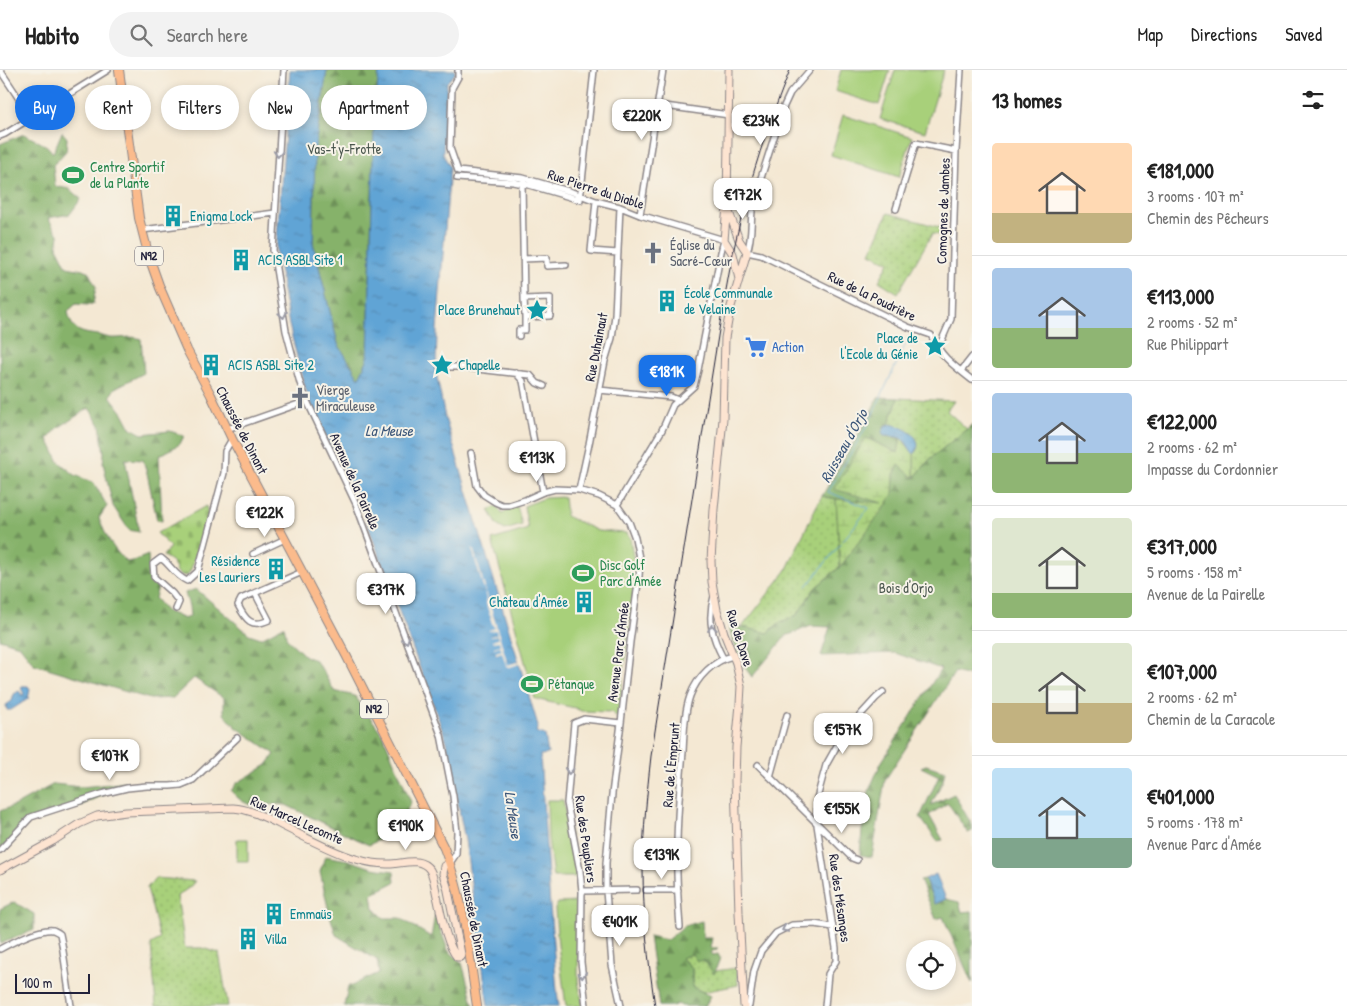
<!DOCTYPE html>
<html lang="en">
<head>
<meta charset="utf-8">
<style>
  body { margin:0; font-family:"Patrick Hand",sans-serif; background:#f2f2f2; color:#222; height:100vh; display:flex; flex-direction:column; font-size:19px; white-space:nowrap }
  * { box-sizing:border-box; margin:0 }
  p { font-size:16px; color:#767676 }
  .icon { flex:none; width:28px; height:28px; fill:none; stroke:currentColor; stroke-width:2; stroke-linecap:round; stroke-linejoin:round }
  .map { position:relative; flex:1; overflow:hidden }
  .sheet { display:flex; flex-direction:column; background:#fff; width:375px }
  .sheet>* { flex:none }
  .top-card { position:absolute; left:15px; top:15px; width:475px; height:45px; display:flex; gap:10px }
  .buttons { position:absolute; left:906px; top:870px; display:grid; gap:10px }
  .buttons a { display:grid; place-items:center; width:50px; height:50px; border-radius:50%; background:#fff; box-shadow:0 2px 8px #0003; font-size:25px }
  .scale { position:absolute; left:15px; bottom:12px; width:75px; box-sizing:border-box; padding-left:5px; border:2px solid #22223b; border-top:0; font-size:14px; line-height:18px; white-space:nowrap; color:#22223b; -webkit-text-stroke:4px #f7f3e8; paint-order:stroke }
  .price { position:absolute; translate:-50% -42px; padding:0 11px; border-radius:10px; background:#fff; color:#222; font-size:16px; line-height:32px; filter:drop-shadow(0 1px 2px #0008) }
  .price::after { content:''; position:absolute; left:50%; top:30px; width:15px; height:11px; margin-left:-8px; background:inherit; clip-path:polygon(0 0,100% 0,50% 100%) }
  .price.active { background:#1a73e8; color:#fff }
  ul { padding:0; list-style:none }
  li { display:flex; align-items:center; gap:15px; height:125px; padding:0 20px }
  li+li { border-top:1px solid #e0e0e0 }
  li span { display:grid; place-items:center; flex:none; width:140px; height:100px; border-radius:5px; color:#555 }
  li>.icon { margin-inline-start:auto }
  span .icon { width:60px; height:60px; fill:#fffc; stroke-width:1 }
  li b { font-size:21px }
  h2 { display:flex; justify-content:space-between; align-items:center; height:60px; padding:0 20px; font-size:21px }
  .tag { padding:0 18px; border-radius:22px; background:#fff; box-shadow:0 2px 8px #0003; font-size:18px; line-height:45px }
  .tag.active { background:#1a73e8; color:#fff }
  header { display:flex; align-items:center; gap:30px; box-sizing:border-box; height:70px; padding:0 25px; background:#fff; border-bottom:1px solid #e0e0e0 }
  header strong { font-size:24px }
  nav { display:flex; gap:28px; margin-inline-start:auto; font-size:18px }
  .search { width:350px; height:45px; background:#f2f2f2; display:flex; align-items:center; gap:12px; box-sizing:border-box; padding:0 18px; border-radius:28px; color:#767676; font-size:19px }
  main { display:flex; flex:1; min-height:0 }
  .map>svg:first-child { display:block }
</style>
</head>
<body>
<header>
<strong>Habito</strong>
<div class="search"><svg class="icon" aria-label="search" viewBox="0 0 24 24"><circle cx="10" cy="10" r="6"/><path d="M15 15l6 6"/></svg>Search here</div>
<nav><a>Map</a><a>Directions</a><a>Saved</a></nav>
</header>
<main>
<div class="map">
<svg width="972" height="936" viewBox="0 0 972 936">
  <defs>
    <pattern id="grass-dots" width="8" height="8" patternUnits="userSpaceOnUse" patternTransform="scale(1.25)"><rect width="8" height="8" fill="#a8d07a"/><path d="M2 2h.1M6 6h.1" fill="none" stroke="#90b26a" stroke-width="1.8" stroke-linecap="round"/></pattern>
    <pattern id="forest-firs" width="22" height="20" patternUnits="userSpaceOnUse" patternTransform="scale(1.25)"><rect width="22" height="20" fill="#86b26a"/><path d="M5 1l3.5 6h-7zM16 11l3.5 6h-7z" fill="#6d9058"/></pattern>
    <pattern id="wetland-marsh" width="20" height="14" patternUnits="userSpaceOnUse" patternTransform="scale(1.25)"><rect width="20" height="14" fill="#a8d07a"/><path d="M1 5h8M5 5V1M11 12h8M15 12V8" fill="none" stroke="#90b26a"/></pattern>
    <pattern id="cemetery-stones" width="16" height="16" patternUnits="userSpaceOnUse" patternTransform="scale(1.25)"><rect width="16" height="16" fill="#a8d07a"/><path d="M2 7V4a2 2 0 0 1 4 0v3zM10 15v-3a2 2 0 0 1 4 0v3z" fill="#90b26a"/></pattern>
    <pattern id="water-ripples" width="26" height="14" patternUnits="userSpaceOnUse" patternTransform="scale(1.25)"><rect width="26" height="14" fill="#61a4d5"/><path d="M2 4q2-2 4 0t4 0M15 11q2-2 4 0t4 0" fill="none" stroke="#5085ae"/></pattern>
  </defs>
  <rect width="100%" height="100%" fill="#f7f3e8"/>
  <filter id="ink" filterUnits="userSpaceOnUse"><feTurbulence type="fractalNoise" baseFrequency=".02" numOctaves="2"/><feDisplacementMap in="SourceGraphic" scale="10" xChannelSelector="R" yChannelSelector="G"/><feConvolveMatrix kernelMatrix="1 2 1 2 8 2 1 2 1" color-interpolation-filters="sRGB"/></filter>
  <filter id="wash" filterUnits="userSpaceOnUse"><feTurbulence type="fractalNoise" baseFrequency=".0096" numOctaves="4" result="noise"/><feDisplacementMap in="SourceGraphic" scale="20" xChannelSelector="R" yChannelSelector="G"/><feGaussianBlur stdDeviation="1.12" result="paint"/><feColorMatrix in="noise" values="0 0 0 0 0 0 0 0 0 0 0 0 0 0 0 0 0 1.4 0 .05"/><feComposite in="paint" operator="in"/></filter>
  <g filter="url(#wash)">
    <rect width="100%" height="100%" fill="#f4e8d3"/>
    <path fill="url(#grass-dots)" stroke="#65795a" d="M888,143L943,158L942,165L932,164L898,223L879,211L889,192L870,183Z
      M898,328L954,331L947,341L967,359L931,388L914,408V384C927,368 903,356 889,354Z
      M822,426L836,429L840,497L815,518L797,545L779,553L768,563L742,557L786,501L816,437Z
      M155,808L195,811L190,817L177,826L185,878H202L219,883L228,936H156L151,874L160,869L147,818Z
      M693,884L704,890L714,903L715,901L737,898L738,915L703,922L692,917V898L681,887Z"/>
    <path fill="url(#forest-firs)" stroke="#546a52" d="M327,0H379L374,54L368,288L359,309L338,274L313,173L315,77Z
      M62,62L67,68L66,81L53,95L55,116L69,119L81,129L70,144L48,148L59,166L57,177L67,197L88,201L96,217L93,234L88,235L76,234L68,241C71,261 80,263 98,265C102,266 106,267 110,268C121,269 131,265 141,269L144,303L115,318L110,326L123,343L131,358L142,364L170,361L184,366L180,374L159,386L162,451L157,450L147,403L143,390L125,389L139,462L129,460L113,436L103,393L104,383L100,355L89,338L58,358L48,369L59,392L75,405L94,413L107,436L99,448C105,465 113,480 127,492L136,490L148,485L149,503L158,517L155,528L166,541L185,549L190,546L189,536L185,523L196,519L249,564L261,568L284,556L287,569L305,586L315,590L321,598L334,621L355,626L383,665L411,732L399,755L379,770L369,775L286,735C259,732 252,744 231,721L237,713L267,695L275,684L236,657L224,644V628L194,608L173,628L150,629L34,594L19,575L0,569V74L24,64L47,76L53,83Z
      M878,327L898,328L889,354L885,357L884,366L901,368L898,383L866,368L893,424L894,404L899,395L914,408L931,388L967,359L972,354V607L955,602L885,710L872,787L860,785L862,760L869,720L881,693L941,599L895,583L821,586L830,557L811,556L786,566L752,607L740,591L729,558L742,557L768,563L779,553L797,545L815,518L840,497L887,434L836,429L822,426L868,348Z
      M926,695L945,701L943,710L931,735L954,724L972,755V761L968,763L948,733L929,745L943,770L937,771L920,747L939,706L921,697Z
      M128,712L112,721L78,737L60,740L35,748L0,780V741L16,735L54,714L82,717Z
      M325,786L348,790L372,798L394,801L395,812L372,824L374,838L384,848H400L431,867L435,845L448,880L462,893L474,936H344L348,917L379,903L377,890L336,865L329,842L320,802Z
      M925,809L935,834L946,829L959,832L962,842L972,841V913L943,847L936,849L920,810Z
      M14,832L34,844V860L0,874V839Z
      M702,851L703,868H712L710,878H718L717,879L711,882L713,885L718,884L720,888L714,904L704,890L697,891L692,884L681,888L692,898V917L711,926L705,936H682L677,934L672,936H659L649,866L667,870L684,856Z"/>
    <path fill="url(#wetland-marsh)" stroke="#65795a" d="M866,368L898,383L901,368C906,373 909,379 914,384V408L899,395L894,404L893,424L887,434L840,497L836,429L883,433L834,419Z"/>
    <path fill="url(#cemetery-stones)" stroke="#65795a" d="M206,436L209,448L191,499L187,506C175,505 178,501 173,493C171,490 166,488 163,486L170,477L157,463Z"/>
    <path fill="#a8d07a" stroke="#65795a" d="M841,0H890L879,35L835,21Z
      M895,0H944L925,62L880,49Z
      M843,45L912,67L899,107L831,85Z
      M564,427L566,446L598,461L626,463L630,467L636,505L620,630L619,645L617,647L611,642L581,641L575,638L535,629L492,470L528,459L524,436L545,428Z
      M497,436L502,444L517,436L522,455L505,460L498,456L489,440Z
      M547,730H563L578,807H553L548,768Z
      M237,769H248V791H237Z
      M579,832L578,901V911L583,936H566L558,875L555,839L558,833Z"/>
    <path fill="url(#water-ripples)" stroke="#426388" d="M290,0H327L315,77L313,173L338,274L359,308L368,288L374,54L379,0H455V4L447,12L443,84L450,97L437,259L436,302L445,348L536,649L538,657L536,662L545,665L548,684L540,685L550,836L557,921L559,936H488L465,770L445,667L358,428L314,344L303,311L289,255L276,180Z
      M889,354C903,356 927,368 914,384C909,379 906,370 901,368C896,366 889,366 884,366L882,362L885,357Z
      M24,616H28L30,619L28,629L11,640H7L6,635L12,631L14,624L19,621L22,625L24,624L21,618Z
      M936,804L946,829L935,834L925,809Z"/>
    <path fill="#f4e8d3" d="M473,478L508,595L521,591L522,593L507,598L502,582L496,584V582L502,580L500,576L494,578V577L500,575L499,571L492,572V571L498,569L497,565L491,567V566L497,564L496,560L489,561V560L495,558L494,556H493L490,547L492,546H490L485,530H487L472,479Z"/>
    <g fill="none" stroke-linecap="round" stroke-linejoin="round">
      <path stroke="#61a4d5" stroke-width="1" d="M807,516L869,438L828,422L869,352L910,265"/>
    </g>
  </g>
  <g filter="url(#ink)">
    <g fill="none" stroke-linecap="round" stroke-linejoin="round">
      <g stroke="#8b8587" stroke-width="8">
        <path id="street" d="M0,0L31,47
          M284,0L273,180L286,261L300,313L307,331L356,434L441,665L453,726L457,762L456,784L450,793
          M458,0V7L452,18L450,78L458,101L523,108L572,122L596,131L620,137L640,145L724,170L721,182L698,300L694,316L673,335L662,360L617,435
          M810,0L790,23L784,36L753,133C750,150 753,166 747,182L761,185L908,257L931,265C942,288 953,295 972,310
          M658,35L729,45
          M0,66L5,64L108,0
          M457,108L513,112L529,115L580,130L594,0
          M523,111L522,114L524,229L525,247L550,246V228L524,229
          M596,131L591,181L618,183
          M896,139L916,73L956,81
          M640,145L663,0
          M142,160L275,143
          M523,189L547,188V196L566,195
          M519,266V260H525V247
          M938,279L951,249L956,81L961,0
          M440,297H460L530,305L537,313L544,316
          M961,301L972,287
          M516,303L523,311L543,422
          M599,320L671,327L678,330
          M227,359L307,331
          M471,383L477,416L484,425L495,432L502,435H509L525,430L543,422L555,419L579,420L599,426L617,435L629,452L635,468L640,493L639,506L630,572L621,653L612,724L606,793V821L612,895L621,936
          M579,420L589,374L605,291L612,268L615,245L620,137
          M253,484L285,469
          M255,523L269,550C252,558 246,551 238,535L241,529L302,502
          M714,526C707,550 712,567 723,588
          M176,539L179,532L172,523L154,507L153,494L161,488C173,497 173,504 187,511L198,501L224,403L225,381L232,369
          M758,695L852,788L857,790
          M770,707L787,645
          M0,780L31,747L102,724L127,718L147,716H170L181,715L193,710L237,668
          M646,820H678
          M582,821L637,820
          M680,857C678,831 676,804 677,777C677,746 680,714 683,682C684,664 684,643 690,626C697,607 714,590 733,586
          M0,879C13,872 39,858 53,860C55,861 58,862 60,864L62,874L71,936
          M586,936L581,892L582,821L580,801L567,733L574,653L584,649L621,653
          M749,936L754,901L761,881L776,863L792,855L814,854L833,857
          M825,936L828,904L836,891V878L817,755V728L826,695L839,672L854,652L876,628L883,622"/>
      </g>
      <g stroke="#8b8587" stroke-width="9">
        <path id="secondary" d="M729,0L727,136L724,170L733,184L739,209
          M729,142L739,170L747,182
          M0,800L53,771L79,754L97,746L126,742L233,738C250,739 264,747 279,754C303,766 331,782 356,789C366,792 377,794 387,794C401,795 419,785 430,800C434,807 435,818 437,826C441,843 446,874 457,887H460L461,884L447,816L443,804L444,796L450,793
          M744,936L739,843L735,711L736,677L740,634L741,616L736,593L724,563L717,540L712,512L711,491L714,439L723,349L725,268L730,240L747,182"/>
      </g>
      <g stroke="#8b8587" stroke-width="10">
        <path id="primary" d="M119,0L139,148L149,187L160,218L187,280L211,325L232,369L346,585L444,778C464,828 469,883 477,936"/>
      </g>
      <use href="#street" stroke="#fff" stroke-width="5"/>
      <use href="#secondary" stroke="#fde4d1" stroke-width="7"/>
      <use href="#primary" stroke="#fbbb8c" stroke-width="8"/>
      <path stroke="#22223b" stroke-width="1" d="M655,936C648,890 643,844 643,798C643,760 647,723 651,686L722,241C727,216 731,190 737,165C750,109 768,54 790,0"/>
    </g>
    <defs><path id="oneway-chevron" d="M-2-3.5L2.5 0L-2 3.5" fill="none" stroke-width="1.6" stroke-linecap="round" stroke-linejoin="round" transform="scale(1.25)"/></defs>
    <g stroke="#9c9ca7">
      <use href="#oneway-chevron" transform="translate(278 84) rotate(94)"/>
      <use href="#oneway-chevron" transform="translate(283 245) rotate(80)"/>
      <use href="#oneway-chevron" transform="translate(712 558) rotate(-97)"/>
      <use href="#oneway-chevron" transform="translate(406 570) rotate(70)"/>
      <use href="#oneway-chevron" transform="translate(569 701) rotate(95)"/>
      <use href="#oneway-chevron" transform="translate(785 859) rotate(155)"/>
      <use href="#oneway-chevron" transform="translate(582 905) rotate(85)"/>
    </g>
  </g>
  <defs>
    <g id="stadium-bare" transform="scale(1.725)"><path d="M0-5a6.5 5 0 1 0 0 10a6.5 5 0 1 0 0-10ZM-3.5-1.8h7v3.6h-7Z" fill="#2e9e5b" stroke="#f7f3e8" stroke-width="2.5" paint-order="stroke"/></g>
    <g id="building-bare" transform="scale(1.725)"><path d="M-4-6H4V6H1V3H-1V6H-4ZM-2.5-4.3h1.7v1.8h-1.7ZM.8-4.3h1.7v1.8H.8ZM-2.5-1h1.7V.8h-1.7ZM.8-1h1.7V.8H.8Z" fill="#0f9aa8" stroke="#f7f3e8" stroke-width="2.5" paint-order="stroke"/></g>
    <g id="church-bare" transform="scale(1.725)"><path d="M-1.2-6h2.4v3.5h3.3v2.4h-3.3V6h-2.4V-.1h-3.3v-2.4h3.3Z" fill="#6b7280" stroke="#f7f3e8" stroke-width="2.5" paint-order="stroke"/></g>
    <g id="sight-bare" transform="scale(1.725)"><path d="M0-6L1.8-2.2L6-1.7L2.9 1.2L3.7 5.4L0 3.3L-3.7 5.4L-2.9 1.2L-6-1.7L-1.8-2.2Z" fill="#0f9aa8" stroke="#f7f3e8" stroke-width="2.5" paint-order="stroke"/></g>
    <g id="supermarket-bare" transform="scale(1.725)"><path d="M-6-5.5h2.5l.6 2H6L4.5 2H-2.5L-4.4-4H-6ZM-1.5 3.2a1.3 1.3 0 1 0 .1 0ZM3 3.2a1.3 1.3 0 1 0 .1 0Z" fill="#3f7fe0" stroke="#f7f3e8" stroke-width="2.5" paint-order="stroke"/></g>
  </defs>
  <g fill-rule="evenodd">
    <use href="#stadium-bare" x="73" y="105"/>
    <use href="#building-bare" x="173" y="146"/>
    <use href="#church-bare" x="653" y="183"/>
    <use href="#building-bare" x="241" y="190"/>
    <use href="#building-bare" x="667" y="231"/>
    <use href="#sight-bare" x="537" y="240"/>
    <use href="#sight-bare" x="935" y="276"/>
    <use href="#supermarket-bare" x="756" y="277"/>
    <use href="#building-bare" x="211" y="295"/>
    <use href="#sight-bare" x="442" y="295"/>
    <use href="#church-bare" x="300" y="328"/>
    <use href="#building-bare" x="276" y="499"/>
    <use href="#stadium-bare" x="583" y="503"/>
    <use href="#building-bare" x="584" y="532"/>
    <use href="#stadium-bare" x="532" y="614"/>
    <use href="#building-bare" x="274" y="844"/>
    <use href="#building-bare" x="248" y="869"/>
  </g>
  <g text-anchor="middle" stroke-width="4" stroke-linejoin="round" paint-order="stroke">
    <g fill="#f7f3e8" stroke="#62616f" stroke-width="1">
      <rect x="135" y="176.5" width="28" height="19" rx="4"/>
      <rect x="360" y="629.5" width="28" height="19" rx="4"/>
    </g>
    <g font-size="12" font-weight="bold" fill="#22223b">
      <text x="149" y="190">N92</text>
      <text x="374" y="643">N92</text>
    </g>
    <g font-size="14" fill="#4a564e" stroke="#f7f3e8">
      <text x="344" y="84">Vas-t'y-Frotte</text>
      <text x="906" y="523">Bois d'Orjo</text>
    </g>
    <g font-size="14" fill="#27864d" stroke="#f7f3e8" text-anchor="start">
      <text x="90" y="102">Centre Sportif<tspan x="90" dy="16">de la Plante</tspan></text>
      <text x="600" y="500">Disc Golf<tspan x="600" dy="16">Parc d'Amée</tspan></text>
      <text x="548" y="619">Pétanque</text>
    </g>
    <g font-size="14" fill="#22223b" stroke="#f7f3e8">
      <text transform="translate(596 119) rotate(18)" y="5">Rue Pierre du Diable</text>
      <text transform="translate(943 141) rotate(-88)" y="5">Comognes de Jambes</text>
      <text transform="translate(872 226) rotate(26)" y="5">Rue de la Poudrière</text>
      <text transform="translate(596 277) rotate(-79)" y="5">Rue Duhainaut</text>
      <text transform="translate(242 360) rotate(63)" y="5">Chaussée de Dinant</text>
      <text transform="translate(355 411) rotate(66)" y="5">Avenue de la Pairelle</text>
      <text transform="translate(740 568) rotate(72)" y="5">Rue de Dave</text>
      <text transform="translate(618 582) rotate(-83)" y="5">Avenue Parc d'Amée</text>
      <text transform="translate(671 695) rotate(-85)" y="5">Rue de l'Emprunt</text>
      <text transform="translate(297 750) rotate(24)" y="5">Rue Marcel Lecomte</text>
      <text transform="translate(586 769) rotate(82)" y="5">Rue des Peupliers</text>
      <text transform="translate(840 828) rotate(82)" y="5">Rue des Mésanges</text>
      <text transform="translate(474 849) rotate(79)" y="5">Chaussée de Dinant</text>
    </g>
    <g font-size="14" fill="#0d838f" stroke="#f7f3e8" text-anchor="start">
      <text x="190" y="151">Enigma Lock</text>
      <text x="258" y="195">ACIS ASBL Site 1</text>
      <text x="684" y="228">École Communale<tspan x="684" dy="16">de Velaine</tspan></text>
      <text x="520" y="245" text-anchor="end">Place Brunehaut</text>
      <text x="918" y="273" text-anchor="end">Place de<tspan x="918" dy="16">l'Ecole du Génie</tspan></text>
      <text x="228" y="300">ACIS ASBL Site 2</text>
      <text x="458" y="300">Chapelle</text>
      <text x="260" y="496" text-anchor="end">Résidence<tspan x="260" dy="16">Les Lauriers</tspan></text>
      <text x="568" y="537" text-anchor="end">Château d'Amée</text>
      <text x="290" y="849">Emmaüs</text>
      <text x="264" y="874">Villa</text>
    </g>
    <g font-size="14" fill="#5b616d" stroke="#f7f3e8" text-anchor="start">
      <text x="670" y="180">Église du<tspan x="670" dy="16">Sacré-Cœur</tspan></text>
      <text x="316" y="325">Vierge<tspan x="316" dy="16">Miraculeuse</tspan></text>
    </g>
    <g font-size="14" fill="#366cbe" stroke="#f7f3e8" text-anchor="start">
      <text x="772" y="282">Action</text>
    </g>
    <g font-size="15" font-style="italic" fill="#3b5679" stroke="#f7f3e8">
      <text x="389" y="366">La Meuse</text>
      <text transform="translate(844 376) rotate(-61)" y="5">Ruisseau d'Orjo</text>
      <text transform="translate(513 745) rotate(82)" y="5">La Meuse</text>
    </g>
  </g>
</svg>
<div class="buttons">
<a><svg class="icon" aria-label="locate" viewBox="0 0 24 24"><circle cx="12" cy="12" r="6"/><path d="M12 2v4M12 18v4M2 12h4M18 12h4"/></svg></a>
</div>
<div class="scale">100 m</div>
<b class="price" style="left:642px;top:71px">€220K</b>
<b class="price" style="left:761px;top:76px">€234K</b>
<b class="price" style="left:743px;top:150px">€172K</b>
<b class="price active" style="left:667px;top:327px">€181K</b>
<b class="price" style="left:537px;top:413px">€113K</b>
<b class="price" style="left:265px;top:468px">€122K</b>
<b class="price" style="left:386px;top:545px">€317K</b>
<b class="price" style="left:843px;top:685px">€157K</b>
<b class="price" style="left:110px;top:711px">€107K</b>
<b class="price" style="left:842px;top:764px">€155K</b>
<b class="price" style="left:406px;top:781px">€190K</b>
<b class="price" style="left:662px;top:810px">€139K</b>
<b class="price" style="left:620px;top:877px">€401K</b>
<div class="top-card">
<a class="tag active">Buy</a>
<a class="tag">Rent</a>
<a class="tag">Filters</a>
<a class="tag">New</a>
<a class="tag">Apartment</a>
</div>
</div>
<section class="sheet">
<h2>13 homes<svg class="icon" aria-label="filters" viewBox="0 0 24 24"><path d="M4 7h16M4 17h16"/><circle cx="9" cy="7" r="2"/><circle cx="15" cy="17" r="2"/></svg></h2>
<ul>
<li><span style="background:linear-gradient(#ffd9b3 70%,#c2b280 0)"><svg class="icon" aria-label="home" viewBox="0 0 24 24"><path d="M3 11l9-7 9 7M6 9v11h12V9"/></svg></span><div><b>€181,000</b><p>3 rooms · 107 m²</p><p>Chemin des Pêcheurs</p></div></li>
<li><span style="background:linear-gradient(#a9c7e8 60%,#8fb573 0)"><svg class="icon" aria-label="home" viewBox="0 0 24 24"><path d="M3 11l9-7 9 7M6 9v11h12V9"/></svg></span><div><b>€113,000</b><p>2 rooms · 52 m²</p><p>Rue Philippart</p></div></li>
<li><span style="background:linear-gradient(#a9c7e8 60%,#8fb573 0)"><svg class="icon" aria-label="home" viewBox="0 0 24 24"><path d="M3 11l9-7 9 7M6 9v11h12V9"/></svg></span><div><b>€122,000</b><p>2 rooms · 62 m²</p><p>Impasse du Cordonnier</p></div></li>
<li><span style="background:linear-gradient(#dfe7d0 75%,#8fb573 0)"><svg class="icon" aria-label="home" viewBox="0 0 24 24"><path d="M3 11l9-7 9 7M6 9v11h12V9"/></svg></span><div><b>€317,000</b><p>5 rooms · 158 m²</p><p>Avenue de la Pairelle</p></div></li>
<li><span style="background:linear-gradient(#dfe7d0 60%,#c2b280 0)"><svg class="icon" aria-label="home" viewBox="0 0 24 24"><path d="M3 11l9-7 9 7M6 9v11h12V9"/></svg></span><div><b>€107,000</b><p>2 rooms · 62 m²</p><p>Chemin de la Caracole</p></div></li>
<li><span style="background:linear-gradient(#bfe0f5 70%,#7fa58c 0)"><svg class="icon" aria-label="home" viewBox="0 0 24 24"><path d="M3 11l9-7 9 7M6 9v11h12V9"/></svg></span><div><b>€401,000</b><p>5 rooms · 178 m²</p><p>Avenue Parc d'Amée</p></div></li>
</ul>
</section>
</main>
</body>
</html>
